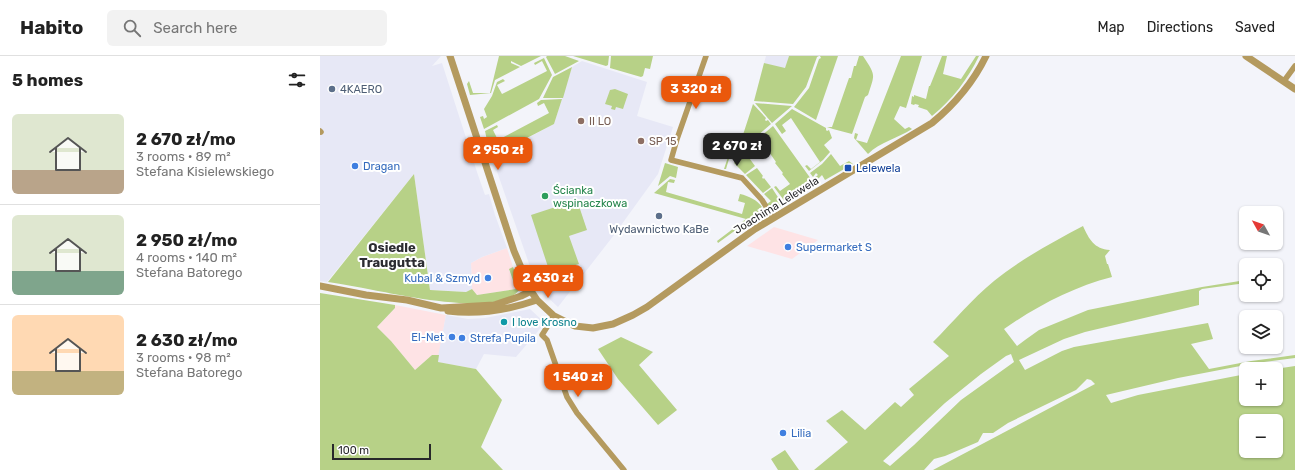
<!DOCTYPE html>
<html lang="en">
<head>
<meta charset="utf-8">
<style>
  body { margin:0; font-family:Rubik,sans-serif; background:#f2f2f2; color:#222; height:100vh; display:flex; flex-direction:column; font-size:15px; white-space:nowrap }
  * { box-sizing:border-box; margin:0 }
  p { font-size:13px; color:#767676 }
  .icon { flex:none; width:22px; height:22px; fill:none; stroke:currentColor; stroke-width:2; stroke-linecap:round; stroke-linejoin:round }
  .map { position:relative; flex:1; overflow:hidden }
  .sheet { display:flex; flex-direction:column; background:#fff; width:320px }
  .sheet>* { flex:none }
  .needle { width:26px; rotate:310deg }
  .buttons { position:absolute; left:919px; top:150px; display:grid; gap:8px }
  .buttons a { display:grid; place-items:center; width:44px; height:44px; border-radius:6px; background:#fff; box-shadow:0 1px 3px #0004; font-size:20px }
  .scale { position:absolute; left:12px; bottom:10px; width:99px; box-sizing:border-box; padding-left:4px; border:2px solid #28282a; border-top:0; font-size:11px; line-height:14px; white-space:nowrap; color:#28282a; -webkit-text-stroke:3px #fff; paint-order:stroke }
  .price { position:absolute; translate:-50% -34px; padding:0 9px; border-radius:8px; background:#ea580c; color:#fff; font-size:13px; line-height:26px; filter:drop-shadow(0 1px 2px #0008) }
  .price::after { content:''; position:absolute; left:50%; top:24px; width:12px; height:9px; margin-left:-6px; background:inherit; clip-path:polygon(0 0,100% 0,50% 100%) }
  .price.active { background:#222; color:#fff }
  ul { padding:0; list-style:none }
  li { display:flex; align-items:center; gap:12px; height:100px; padding:0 12px }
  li+li { border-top:1px solid #e0e0e0 }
  li span { display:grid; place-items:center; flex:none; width:112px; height:80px; border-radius:6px; color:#555 }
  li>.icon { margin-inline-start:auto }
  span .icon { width:48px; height:48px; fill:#fffc; stroke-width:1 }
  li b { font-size:17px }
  h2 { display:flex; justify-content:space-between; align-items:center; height:48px; padding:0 12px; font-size:17px }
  header { display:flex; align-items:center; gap:24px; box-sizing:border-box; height:56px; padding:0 20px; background:#fff; border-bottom:1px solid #e0e0e0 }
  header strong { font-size:19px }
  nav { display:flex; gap:22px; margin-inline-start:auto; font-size:14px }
  .search { width:280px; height:36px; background:#f2f2f2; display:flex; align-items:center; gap:10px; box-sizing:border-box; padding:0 14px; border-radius:6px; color:#767676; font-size:15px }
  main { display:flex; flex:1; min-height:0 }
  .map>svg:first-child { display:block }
</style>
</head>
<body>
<header>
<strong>Habito</strong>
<div class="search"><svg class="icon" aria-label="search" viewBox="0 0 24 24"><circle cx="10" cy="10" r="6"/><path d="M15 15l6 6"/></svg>Search here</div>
<nav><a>Map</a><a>Directions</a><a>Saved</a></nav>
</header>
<main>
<section class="sheet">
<h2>5 homes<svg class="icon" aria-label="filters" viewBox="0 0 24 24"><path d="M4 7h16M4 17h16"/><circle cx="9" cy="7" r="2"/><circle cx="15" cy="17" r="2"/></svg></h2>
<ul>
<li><span style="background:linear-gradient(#dfe7d0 70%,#b9a48a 0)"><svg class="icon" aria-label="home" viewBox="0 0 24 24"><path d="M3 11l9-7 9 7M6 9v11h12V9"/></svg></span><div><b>2 670 zł/mo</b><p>3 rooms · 89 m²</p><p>Stefana Kisielewskiego</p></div></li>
<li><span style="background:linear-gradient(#dfe7d0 70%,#7fa58c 0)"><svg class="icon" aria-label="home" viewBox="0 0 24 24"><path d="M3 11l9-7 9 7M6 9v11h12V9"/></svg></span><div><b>2 950 zł/mo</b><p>4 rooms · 140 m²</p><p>Stefana Batorego</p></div></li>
<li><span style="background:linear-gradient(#ffd9b3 70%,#c2b280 0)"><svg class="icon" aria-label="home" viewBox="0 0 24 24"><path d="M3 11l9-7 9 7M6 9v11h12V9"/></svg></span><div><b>2 630 zł/mo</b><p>3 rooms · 98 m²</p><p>Stefana Batorego</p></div></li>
</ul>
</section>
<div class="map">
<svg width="975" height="414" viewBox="0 0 975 414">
  <rect width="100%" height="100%" fill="#f3f4fa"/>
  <path fill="#fee3e5" d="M454,171L498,184L472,203L427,190Z
    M187,192L193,211L189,214L196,233L157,239L152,233L151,207L162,201Z
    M75,249L126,259L119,299H112L95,314L71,285L57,271L75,252Z"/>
  <path fill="#e7e8f6" d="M0,0H121L112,10L122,7L158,119L165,139L169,138L175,159L187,192L162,201L151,207L152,233L146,236L110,234L94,118L7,226L0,225Z
    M446,0H469L465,13L444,7Z
    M262,5L327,26L317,60L353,71L338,118L294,179L238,251L223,237L215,225L172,101L234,68L252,11Z
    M210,253L225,267L196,301L164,298L156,313L117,306L126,259L148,263L165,262Z"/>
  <path fill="#b7d187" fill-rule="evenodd" d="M179,0H221L201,10L191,5V7L200,11L175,24L171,37L150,39L147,28L149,25L153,37H170Z
    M227,0H245L259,5L235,18L226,1Z
    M253,0H289L288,9L286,10Z
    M291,0H333L330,13L325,12L323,20L321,21L290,12Z
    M469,0H499L497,1L486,31L473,48L434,45L444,7L465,12Z
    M500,0H518L496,64L474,51L489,32L499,3L501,2Z
    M539,0H543C556,20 555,17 548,39L545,41L532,78L513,73L507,71H512L529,22H531L534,10H536Z
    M581,0H602L586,52L580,50L574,63L585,73L589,71L592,73C578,82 560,86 548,98L534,82L535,77L538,78L536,84L547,87Z
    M622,0H627L623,18L641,23L656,0H659C648,23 632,44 612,60L607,54L598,51L599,49L595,48L594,49L591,48L592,40L594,41V39L606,43L609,30H610Z
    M224,2L232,19L219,43L164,73L160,61L163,60L164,63L167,61L164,53L172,40L177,26L183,23L185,25L177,29L182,38L227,15L222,5L215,9L214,7Z
    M252,11L243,42H223L233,21Z
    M295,33L308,38L303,53L296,51L295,54L291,53L292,50L285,48L290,34Z
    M242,43L234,68L172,100L173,102L171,103L165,75L177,69L178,71L173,74L178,84L229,57L224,47L218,50L217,47L221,44Z
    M435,47L472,50L452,67Z
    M433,48L446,62L445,64L446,65L448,64L451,68L423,92L413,105L418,95L412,93L406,113H404L412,89L419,91Z
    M472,53L506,72V74L507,75L509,74L512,82L504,89L510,96L503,104L489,115L485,110L487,109L491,113L500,106L471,62L462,69L466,75L462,78L455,68Z
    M453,70L496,130L466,147L454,131L456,130L460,135L470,128L462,118L463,117L455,107L456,106L440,83L431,90L435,96L430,99L426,93Z
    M424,95L435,110L425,118L414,107Z
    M511,98L520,110L529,105L533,108L505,124L502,119L498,123L500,127L498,129L494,122L498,119L496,117L493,121L490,117L502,108Z
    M345,107L358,111L356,122L350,120L338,130Z
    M437,112L443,120L442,121L443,123L444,122L451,131L443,137L426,119Z
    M94,118L110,234L146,236L152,233L157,239L196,233L189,213L193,211L201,231C186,263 81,239 53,234C38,231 23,228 8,226Z
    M350,123L355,124L354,127L348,126L346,136L422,158L425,147L418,145L420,138C429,140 437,144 442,151L437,154L439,156L442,153L443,155L438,158L441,163L427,171L424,168L398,187L397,185L426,163L334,137Z
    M452,132L463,149L455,154L447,148L451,145L444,138Z
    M257,144L267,174L249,180L259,208L230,217L211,159Z
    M763,170C769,183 774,193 790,194L785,200L787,208H788L792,221C753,231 717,250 684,273L697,290L705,284L719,274L768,254L882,231L926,224V227L882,233L879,235V249L765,276L744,283L699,304L705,314L742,295L754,291L888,267L893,283L871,288L889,313L931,305L975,299V302L936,307L858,322L786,339L791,347L818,339L926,318V343H956L955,313L975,310V414H613L775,328L771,324L767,323L756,334L688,367L673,377H663L658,386L625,400L614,403L604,414H494L528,386L506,365L522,354L545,374L575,346L581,351L594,339L589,333L629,300L613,286C633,266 652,243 674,225C701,203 733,186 763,170ZM691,298L694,306L641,344L594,389L570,410L563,405L625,347L661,318L686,300ZM926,365H956V395H926Z
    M0,237L75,249V252L57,271L71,285L95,314L112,299H119L118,306L156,313L182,344L161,391L183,414H0Z
    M301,281L333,296L319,309L357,354L338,369L298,323L278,293Z
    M465,394L479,414H458L451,403Z"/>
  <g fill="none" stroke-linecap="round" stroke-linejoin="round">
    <path stroke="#b49a5f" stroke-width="5.5" d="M386,0L357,83L351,104L422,122L442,144L453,162
      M964,25L975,10
      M0,75L1,76
      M234,260L222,279L227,284L247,341L257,357L304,414"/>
    <path stroke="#b49a5f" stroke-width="7" d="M130,0L194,195L211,235L217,244L234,260L250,268L255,270L273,272L293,268L313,259L327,251L435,173L612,67C635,48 653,27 666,0
      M926,0L975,33
      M0,230L46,239L87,244L121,252L174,249L201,240L211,235
      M128,255C159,259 188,254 217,244"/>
  </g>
  <g fill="#5c6f8a" stroke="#fff" stroke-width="1.5">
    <circle cx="12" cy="33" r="4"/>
    <circle cx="339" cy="160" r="4"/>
  </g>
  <g fill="#8d6e63" stroke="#fff" stroke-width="1.5">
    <circle cx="261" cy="65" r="4"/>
    <circle cx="321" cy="85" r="4"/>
  </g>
  <g fill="#3f7fe0" stroke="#fff" stroke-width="1.5">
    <circle cx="35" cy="110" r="4"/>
    <circle cx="468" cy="191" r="4"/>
    <circle cx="168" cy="222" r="4"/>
    <circle cx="132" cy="281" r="4"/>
    <circle cx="142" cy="282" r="4"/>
    <circle cx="463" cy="377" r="4"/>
  </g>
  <rect fill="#1a4fb4" stroke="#fff" stroke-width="1.5" x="524" y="108" width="8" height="8" rx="2"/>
  <circle fill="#2e9e5b" stroke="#fff" stroke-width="1.5" cx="225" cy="140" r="4"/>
  <circle fill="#0f9aa8" stroke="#fff" stroke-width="1.5" cx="184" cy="266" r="4"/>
  <g text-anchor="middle" stroke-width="4" stroke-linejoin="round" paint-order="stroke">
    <g font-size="11" fill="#4e5e75" stroke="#fff" text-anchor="start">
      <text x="20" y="37">4KAERO</text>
      <text x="339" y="177" text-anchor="middle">Wydawnictwo KaBe</text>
    </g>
    <g font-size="11" fill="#785e54" stroke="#fff" text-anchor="start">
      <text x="269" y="69">II LO</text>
      <text x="329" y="89">SP 15</text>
    </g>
    <g font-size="11" fill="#366cbe" stroke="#fff" text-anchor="start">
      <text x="43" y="114">Dragan</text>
      <text x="476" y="195">Supermarket S</text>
      <text x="160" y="226" text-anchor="end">Kubal &amp; Szmyd</text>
      <text x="124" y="285" text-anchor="end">El-Net</text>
      <text x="150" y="286">Strefa Pupila</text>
      <text x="471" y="381">Lilia</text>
    </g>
    <g font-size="11" fill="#164399" stroke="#fff" text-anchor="start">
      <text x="536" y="116">Lelewela</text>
    </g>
    <g font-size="11" fill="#27864d" stroke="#fff" text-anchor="start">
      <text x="233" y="138">Ścianka<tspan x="233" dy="13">wspinaczkowa</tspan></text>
    </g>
    <g font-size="11" fill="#28282a" stroke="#fff">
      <text transform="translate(456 149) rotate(-32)" y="4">Joachima Lelewela</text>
    </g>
    <g font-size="11" fill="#0d838f" stroke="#fff" text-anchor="start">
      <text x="192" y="270">I love Krosno</text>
    </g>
    <g font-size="13" font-weight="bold" fill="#2c2c31" stroke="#fff">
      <text x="72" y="196">Osiedle<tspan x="72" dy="15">Traugutta</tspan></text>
    </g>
  </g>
</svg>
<div class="buttons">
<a><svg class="needle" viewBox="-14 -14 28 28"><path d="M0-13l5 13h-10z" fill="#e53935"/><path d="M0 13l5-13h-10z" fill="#767676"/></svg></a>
<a><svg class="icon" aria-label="locate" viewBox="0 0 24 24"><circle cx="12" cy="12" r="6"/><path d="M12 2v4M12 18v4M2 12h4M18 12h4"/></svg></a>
<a><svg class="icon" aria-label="layers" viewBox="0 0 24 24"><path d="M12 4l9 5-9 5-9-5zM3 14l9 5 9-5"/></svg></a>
<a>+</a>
<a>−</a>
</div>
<div class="scale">100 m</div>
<b class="price" style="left:376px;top:54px">3 320 zł</b>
<b class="price active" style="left:417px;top:111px">2 670 zł</b>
<b class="price" style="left:178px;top:115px">2 950 zł</b>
<b class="price" style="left:228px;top:243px">2 630 zł</b>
<b class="price" style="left:258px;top:342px">1 540 zł</b>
</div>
</main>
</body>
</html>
